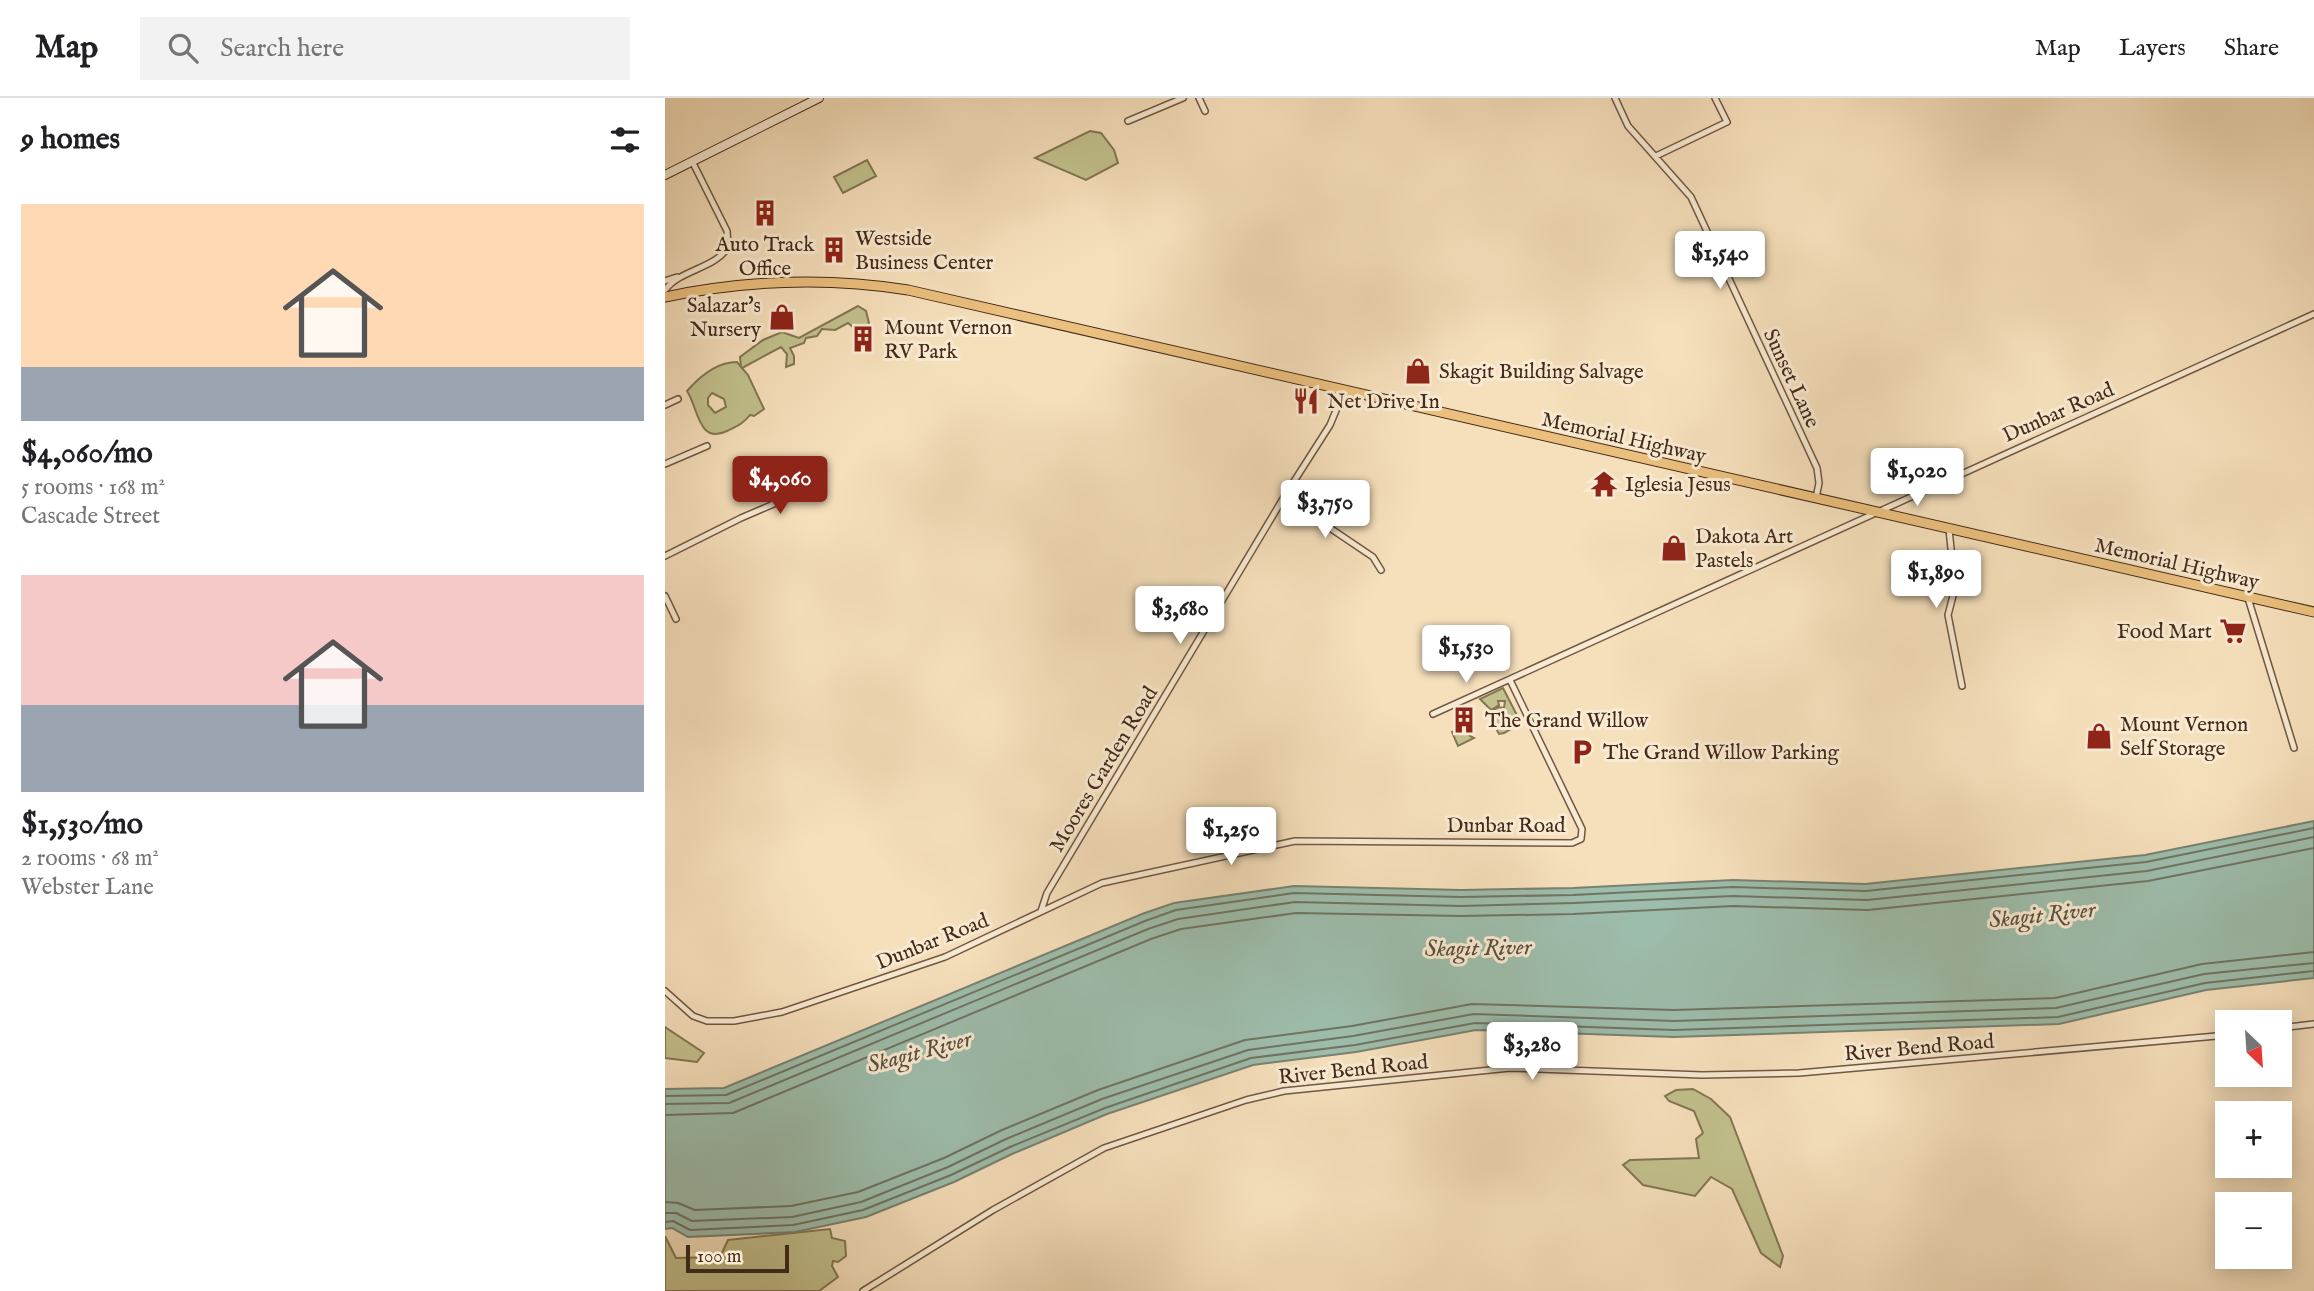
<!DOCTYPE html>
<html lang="en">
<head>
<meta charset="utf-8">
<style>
  body { margin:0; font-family:"IM FELL English",serif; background:#f2f2f2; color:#202124; height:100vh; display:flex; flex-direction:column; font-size:26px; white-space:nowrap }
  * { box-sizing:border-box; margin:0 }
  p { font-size:23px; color:#757577 }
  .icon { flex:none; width:38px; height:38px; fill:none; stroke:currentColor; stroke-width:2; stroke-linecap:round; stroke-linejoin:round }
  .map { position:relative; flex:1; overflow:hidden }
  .drawer { display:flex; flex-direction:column; background:#fff; width:665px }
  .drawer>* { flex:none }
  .needle { width:46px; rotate:155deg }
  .controls { position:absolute; left:1550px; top:912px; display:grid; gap:14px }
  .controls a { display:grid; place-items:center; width:77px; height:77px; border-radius:0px; background:#fff; box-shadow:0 4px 18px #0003; font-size:35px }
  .scale { position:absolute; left:21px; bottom:18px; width:103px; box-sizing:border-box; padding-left:7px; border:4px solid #442a19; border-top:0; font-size:19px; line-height:24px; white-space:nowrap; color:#442a19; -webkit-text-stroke:5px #f9ebd3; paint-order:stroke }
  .price { position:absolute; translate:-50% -60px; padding:0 16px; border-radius:7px; background:#fff; color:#222; font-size:23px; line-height:46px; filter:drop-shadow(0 2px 4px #0008) }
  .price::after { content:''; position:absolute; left:50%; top:42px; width:21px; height:16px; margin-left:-10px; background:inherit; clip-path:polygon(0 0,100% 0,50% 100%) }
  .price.current { background:#8f2418; color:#fff }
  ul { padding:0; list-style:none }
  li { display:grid; align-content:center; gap:14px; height:371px; padding:0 21px }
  li span { display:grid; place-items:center; height:217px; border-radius:0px; color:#555 }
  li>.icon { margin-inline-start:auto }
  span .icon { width:126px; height:126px; fill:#fffc; stroke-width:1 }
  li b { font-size:30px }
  h2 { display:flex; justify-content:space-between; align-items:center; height:84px; padding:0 21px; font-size:30px }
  header { display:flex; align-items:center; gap:42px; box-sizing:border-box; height:98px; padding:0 35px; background:#fff; border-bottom:2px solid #e0e0e0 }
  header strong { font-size:33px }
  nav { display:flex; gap:38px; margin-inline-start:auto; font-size:24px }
  .search { width:490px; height:63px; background:#f2f2f2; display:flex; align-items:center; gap:18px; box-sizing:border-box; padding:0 24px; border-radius:0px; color:#757577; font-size:26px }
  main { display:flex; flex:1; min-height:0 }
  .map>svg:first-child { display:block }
</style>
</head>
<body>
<header>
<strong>Map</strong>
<div class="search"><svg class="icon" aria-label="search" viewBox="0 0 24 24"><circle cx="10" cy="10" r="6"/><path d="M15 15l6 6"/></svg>Search here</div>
<nav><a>Map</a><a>Layers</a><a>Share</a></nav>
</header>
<main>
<section class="drawer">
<h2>9 homes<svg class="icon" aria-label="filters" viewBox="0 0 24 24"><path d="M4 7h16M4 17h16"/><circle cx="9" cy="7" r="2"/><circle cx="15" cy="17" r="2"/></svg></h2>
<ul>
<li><span style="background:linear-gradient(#ffd9b3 75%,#9aa5b1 0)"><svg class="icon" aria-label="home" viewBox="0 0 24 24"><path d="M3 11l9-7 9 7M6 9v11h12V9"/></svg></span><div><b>$4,060/mo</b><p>5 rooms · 168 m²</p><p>Cascade Street</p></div></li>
<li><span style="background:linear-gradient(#f6c9c9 60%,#9aa5b1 0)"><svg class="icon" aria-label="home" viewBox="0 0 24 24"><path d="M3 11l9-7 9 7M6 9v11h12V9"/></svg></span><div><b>$1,530/mo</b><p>2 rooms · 68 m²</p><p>Webster Lane</p></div></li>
</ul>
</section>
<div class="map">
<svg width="1649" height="1193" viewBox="0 0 1649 1193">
  <rect width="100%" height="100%" fill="#f6e0bc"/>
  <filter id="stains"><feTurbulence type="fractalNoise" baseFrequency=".00286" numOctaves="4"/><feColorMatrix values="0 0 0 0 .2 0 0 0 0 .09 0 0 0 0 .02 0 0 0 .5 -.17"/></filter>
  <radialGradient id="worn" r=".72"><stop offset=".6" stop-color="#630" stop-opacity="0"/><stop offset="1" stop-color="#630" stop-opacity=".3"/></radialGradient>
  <path fill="#c2c18d" stroke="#837653" stroke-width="2" fill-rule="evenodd" d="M425,33L436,35L449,52L453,65L421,82L370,60Z
    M202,62L211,78L178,95L169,79Z
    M193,208L201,213L204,225L199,230L188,229L183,225L170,232L157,231L152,238L141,240L139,245L125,250L129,258V266L121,269L122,256L116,249L77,270L83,277L99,311L89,318L85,317C78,326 72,328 62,333C33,347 33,309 22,293C35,278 52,264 72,264L76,269L75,259L98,242L117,234L134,240ZM47,295L59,301L61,309L50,315L43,307V300Z
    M838,590L856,625L839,635L834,636L828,625L826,614L833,609L839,610L840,603H833L834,607L826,612L815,601Z
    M800,628L805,638L809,640L793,648L787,634Z
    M0,929L39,955L32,964L0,960Z
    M1028,991L1046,1001L1065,1019L1118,1158L1115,1169L1096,1155L1067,1091L1046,1079L1030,1098L978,1087L958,1067L965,1062L1034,1060L1031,1041L1038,1035L1029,1013L1004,1003L1000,998L1011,992Z
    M165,1131L167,1140L180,1143L181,1158L173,1164L168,1163L167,1168L173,1179L154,1193H0V1138L11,1160L55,1159L63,1142Z"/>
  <path fill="#9dbdac" stroke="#798271" stroke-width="2" d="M1649,723V880L1541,892L1394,926L1009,939L811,932L691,954L588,967L442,1016L347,1056L289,1084L201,1119L130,1134L23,1139L7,1130L0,1131V991L59,990L477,816L509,805L629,788L796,792L908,790L1068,782L1200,786L1480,757Z"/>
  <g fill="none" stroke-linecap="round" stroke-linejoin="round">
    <path stroke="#707462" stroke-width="2" d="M0,998L61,997L480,823L511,812L629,795L796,799L908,797L1068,789L1201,793L1481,764L1649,730
      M0,1006L64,1005L483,831L513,821L630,804L796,808L909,805L1068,798L1202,802L1482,773L1649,739
      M0,1017L68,1015L486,841L516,831L631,815L796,818L909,816L1068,808L1203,812L1483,783L1649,750
      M0,1104L13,1105L30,1112L126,1108L193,1094L279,1060L337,1032L433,992L580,942L687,928L807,906L1009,912L1390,900L1537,866L1649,854
      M0,1115H11L27,1123L127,1119L196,1104L283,1069L341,1041L437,1001L583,952L688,938L809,916L1009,923L1391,910L1539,876L1649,865
      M0,1124L8,1123L25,1132L128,1127L198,1112L286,1077L345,1049L440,1010L586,960L690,947L810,925L1009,932L1393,919L1540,885L1649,873"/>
    <g stroke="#705842" stroke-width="8">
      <path id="street" d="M534,0L540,13
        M950,0L963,28L1026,99L1152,370L1154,385L1151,400
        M463,23L518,0
        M991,58L1062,24L1050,0
        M0,183L12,179
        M0,192C16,171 50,171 63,149L62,133L27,63
        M0,307L13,301
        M0,366L42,348
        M619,399L708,459L716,472
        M1284,431L1290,490L1283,517L1297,588
        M0,458L76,420L132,396
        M0,498L11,521
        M1583,500L1629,650
        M768,616L1649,216
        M376,813L382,795L619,399L665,327L679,293
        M0,893L28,918L42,923H69L117,914L280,859L437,785L630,743L907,745L916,741L917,731L845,582
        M1615,930L1649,926
        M198,1193L328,1112L439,1050L581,1002L619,993L845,970L1037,977L1134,975L1563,937"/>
    </g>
    <g stroke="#442a19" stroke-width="10">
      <path id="secondary" d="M0,77L154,0"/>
    </g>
    <g stroke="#442a19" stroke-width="11">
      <path id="primary" d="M0,199C81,182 161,179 243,192L1649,514"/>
    </g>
    <use href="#street" stroke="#f9ebd3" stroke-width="5"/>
    <use href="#secondary" stroke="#f9ebd3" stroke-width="8"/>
    <use href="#primary" stroke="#ebc07e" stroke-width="9"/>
  </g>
  <defs>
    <g id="building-bare" transform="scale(2.1)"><path d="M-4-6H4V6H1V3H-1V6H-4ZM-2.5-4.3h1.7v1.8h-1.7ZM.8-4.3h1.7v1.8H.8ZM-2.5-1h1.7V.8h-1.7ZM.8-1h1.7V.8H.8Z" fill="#8f2418" stroke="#f9ebd3" stroke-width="2.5" paint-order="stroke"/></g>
    <g id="shop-bare" transform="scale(2.1)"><path d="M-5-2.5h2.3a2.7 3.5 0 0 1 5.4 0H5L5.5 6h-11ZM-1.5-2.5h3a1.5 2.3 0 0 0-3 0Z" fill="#8f2418" stroke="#f9ebd3" stroke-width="2.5" paint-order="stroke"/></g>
    <g id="restaurant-bare" transform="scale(2.1)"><path d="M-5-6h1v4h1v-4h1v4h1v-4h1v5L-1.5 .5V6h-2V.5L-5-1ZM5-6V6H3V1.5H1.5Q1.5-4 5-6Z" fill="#8f2418" stroke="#f9ebd3" stroke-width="2.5" paint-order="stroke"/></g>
    <g id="temple-bare" transform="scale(2.1)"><path d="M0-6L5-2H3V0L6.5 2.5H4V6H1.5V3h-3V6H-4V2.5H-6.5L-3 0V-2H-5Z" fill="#8f2418" stroke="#f9ebd3" stroke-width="2.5" paint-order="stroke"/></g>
    <g id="supermarket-bare" transform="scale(2.1)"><path d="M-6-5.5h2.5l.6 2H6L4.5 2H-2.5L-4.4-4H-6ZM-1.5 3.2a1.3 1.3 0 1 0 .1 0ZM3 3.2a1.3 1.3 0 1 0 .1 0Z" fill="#8f2418" stroke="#f9ebd3" stroke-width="2.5" paint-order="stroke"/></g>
    <g id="parking-bare" transform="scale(2.1)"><path d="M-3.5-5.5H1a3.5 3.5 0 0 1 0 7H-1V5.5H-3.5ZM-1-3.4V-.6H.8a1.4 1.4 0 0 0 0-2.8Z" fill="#8f2418" stroke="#f9ebd3" stroke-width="2.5" paint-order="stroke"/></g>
  </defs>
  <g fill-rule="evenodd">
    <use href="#building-bare" x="100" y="115"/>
    <use href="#building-bare" x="169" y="152"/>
    <use href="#shop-bare" x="117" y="219"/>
    <use href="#building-bare" x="198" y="241"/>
    <use href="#shop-bare" x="753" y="273"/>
    <use href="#restaurant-bare" x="641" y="303"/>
    <use href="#temple-bare" x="939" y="386"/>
    <use href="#shop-bare" x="1009" y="450"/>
    <use href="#supermarket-bare" x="1568" y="533"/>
    <use href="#building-bare" x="799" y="622"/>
    <use href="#shop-bare" x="1434" y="638"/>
    <use href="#parking-bare" x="917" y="654"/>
  </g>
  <g text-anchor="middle" stroke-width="6" stroke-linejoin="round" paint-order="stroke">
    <g font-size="21" fill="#442a19" stroke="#f9ebd3" text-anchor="start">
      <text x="190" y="147">Westside<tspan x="190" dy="24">Business Center</tspan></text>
      <text x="100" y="153" text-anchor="middle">Auto Track<tspan x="100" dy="24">Office</tspan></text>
      <text x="96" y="214" text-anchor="end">Salazar's<tspan x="96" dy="24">Nursery</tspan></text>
      <text x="219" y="236">Mount Vernon<tspan x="219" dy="24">RV Park</tspan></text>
      <text x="774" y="280">Skagit Building Salvage</text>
      <text x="662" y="310">Net Drive In</text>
      <text x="960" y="393">Iglesia Jesus</text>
      <text x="1030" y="445">Dakota Art<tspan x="1030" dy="24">Pastels</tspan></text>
      <text x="1547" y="540" text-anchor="end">Food Mart</text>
      <text x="820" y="629">The Grand Willow</text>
      <text x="1455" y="633">Mount Vernon<tspan x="1455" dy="24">Self Storage</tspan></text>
      <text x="938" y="661">The Grand Willow Parking</text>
    </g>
    <g font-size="21" fill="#442a19" stroke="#f9ebd3">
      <text transform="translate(1127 280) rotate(65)" y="7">Sunset Lane</text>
      <text transform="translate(1393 314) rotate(-24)" y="7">Dunbar Road</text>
      <text transform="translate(959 339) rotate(13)" y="7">Memorial Highway</text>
      <text transform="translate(1512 465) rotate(13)" y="7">Memorial Highway</text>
      <text transform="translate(438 671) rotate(-59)" y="7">Moores Garden Road</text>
      <text x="841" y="734">Dunbar Road</text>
      <text transform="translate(267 843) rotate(-22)" y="7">Dunbar Road</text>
      <text transform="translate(1254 949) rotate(-5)" y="7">River Bend Road</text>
      <text transform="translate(688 971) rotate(-6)" y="7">River Bend Road</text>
    </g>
    <g font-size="23" font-style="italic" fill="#5a4f3e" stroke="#f9ebd3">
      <text transform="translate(1377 816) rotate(-6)" y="8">Skagit River</text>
      <text transform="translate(813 849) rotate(-1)" y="8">Skagit River</text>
      <text transform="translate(254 953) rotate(-15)" y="8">Skagit River</text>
    </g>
  </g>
  <rect width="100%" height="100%" filter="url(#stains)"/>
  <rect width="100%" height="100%" fill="url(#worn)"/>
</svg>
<div class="controls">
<a><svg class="needle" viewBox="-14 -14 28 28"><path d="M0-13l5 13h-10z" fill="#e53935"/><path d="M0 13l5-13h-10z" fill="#757577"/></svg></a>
<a>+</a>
<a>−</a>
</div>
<div class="scale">100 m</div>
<b class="price" style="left:1055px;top:193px">$1,540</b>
<b class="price" style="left:1252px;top:410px">$1,020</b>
<b class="price current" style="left:115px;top:418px">$4,060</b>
<b class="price" style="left:660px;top:442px">$3,750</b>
<b class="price" style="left:1271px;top:512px">$1,890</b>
<b class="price" style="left:515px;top:548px">$3,680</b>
<b class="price" style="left:801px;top:587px">$1,530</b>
<b class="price" style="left:566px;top:769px">$1,250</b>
<b class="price" style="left:867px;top:984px">$3,280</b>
</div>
</main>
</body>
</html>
